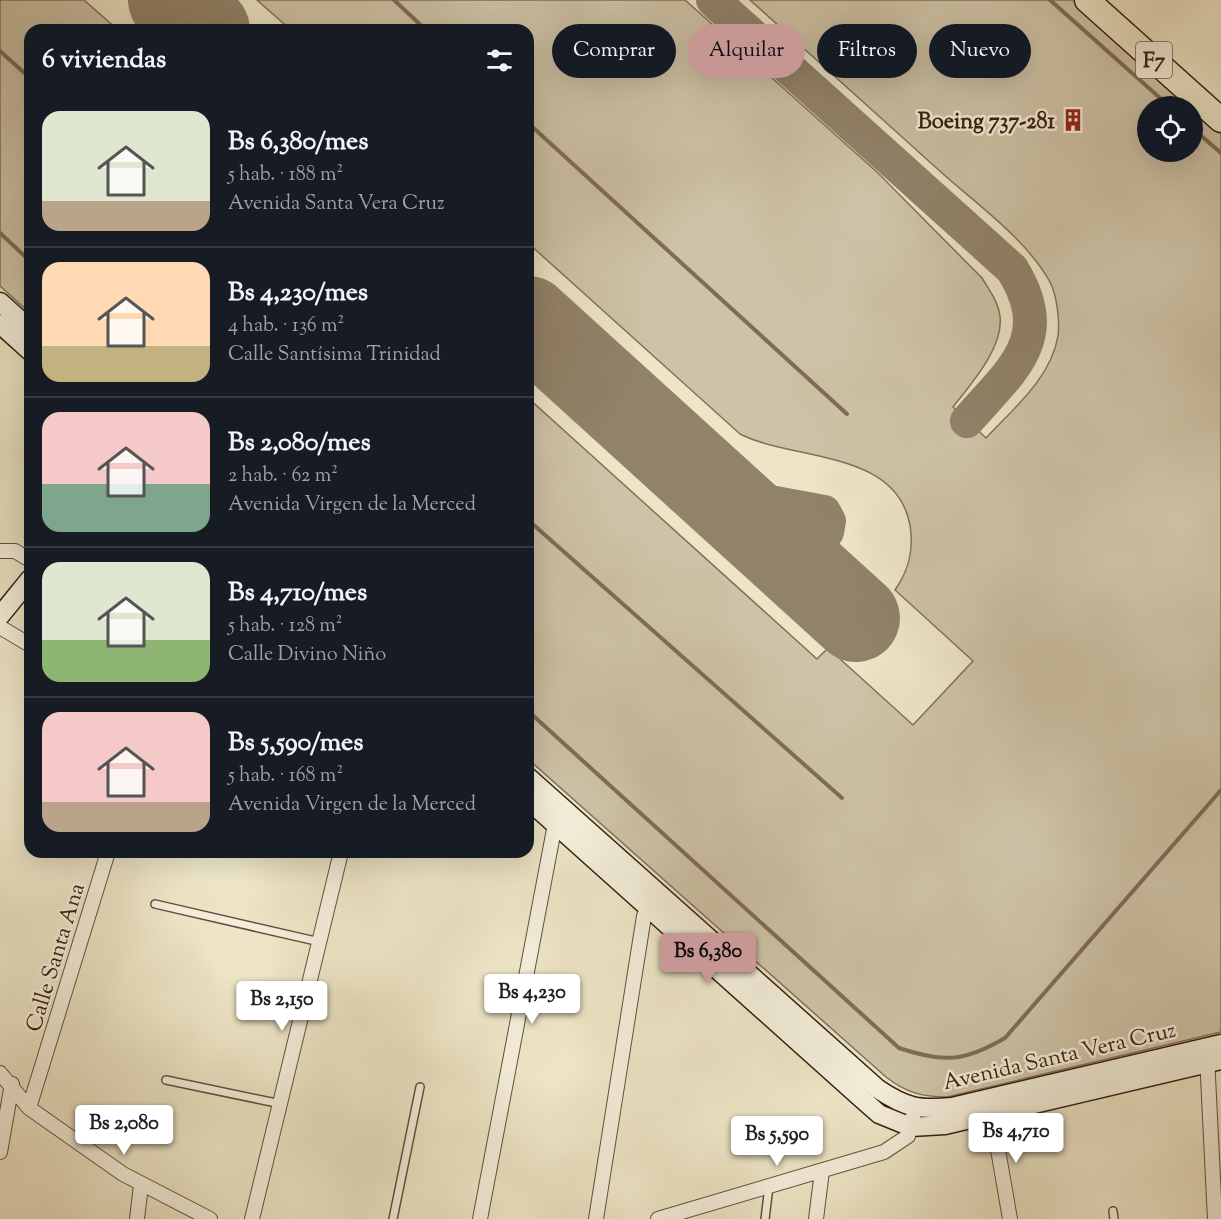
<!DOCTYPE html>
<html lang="es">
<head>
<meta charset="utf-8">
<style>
  body { margin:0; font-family:"Sorts Mill Goudy",serif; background:#20242c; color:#f1f3f6; height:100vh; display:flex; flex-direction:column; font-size:22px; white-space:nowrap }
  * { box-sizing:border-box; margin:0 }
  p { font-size:20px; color:#9ea1a6 }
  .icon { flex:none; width:33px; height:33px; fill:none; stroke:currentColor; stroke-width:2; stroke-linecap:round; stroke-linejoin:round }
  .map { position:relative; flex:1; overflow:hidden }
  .details { position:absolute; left:24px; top:24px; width:510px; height:834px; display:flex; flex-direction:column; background:#171b24; border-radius:18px; box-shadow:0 6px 24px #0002 }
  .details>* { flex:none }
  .banner { position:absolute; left:552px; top:24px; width:570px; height:54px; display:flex; gap:12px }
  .fabs { position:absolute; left:1137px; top:96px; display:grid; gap:12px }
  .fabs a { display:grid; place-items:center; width:66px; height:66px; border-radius:50%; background:#171b24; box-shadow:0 6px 24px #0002; font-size:30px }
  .price { position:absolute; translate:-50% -51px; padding:0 14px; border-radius:6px; background:#fff; color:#222; font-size:20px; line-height:39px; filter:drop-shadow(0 2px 3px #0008) }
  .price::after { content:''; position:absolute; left:50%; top:36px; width:18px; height:14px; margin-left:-9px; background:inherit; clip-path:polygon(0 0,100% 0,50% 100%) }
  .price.current { background:#c59692; color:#111 }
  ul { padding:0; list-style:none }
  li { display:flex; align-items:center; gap:18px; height:150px; padding:0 18px }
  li+li { border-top:2px solid #363941 }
  li span { display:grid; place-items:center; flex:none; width:168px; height:120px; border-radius:18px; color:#555 }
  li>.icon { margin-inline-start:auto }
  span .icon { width:72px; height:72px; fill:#fffc; stroke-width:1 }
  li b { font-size:26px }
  h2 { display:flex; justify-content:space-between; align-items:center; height:72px; padding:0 18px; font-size:26px }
  .tag { padding:0 21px; border-radius:27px; background:#171b24; box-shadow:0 6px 24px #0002; font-size:21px; line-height:54px }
  .tag.current { background:#c59692; color:#111 }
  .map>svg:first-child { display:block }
</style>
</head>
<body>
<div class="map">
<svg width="1221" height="1219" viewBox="0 0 1221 1219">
  <rect width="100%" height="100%" fill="#ede5c6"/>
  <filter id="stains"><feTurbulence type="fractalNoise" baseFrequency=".00333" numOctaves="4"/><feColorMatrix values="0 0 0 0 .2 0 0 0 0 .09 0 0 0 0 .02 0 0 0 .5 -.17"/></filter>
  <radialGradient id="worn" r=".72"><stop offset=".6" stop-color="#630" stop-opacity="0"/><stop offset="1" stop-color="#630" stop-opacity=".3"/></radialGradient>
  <path fill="#cec3a7" stroke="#82705a" stroke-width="1.5" fill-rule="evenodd" d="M0,0H84L118,30H30V313L0,286Z
    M257,0H685L878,173L982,278C989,290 998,301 1000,316C1004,347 971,384 953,407L986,438C1013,409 1051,378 1058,336C1060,321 1057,296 1050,282C1026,239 979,206 942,173C878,115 814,58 750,0H1075L1221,131V1032L947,1097C922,1097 905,1092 886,1077L528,759V398L817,659L828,648L913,725L973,661L895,590C909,570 914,550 910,525C896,449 793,461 740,434L528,243V30H291ZM1148,106H1192V152H1148Z"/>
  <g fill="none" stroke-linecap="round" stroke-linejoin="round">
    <path stroke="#7e6d57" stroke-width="4" d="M394,0L426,30
      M1050,0L1169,106
      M0,51L30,78
      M528,123L847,414
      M1192,128L1221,153
      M0,233L30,261
      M528,520L842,798
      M528,711L899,1048C943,1063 964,1062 1005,1038L1221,790"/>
    <path stroke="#91826a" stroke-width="34" d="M713,0L1012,269C1056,339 1011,370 967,421
      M709,484L748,498L824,512L829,521L827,532"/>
    <path stroke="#91826a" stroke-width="88" d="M172,0L206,30
      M528,320L856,618"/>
    <g stroke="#63503c" stroke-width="10">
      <path id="lane" d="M155,904L320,942
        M166,1080L281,1104
        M1113,1211L1114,1219
        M393,1219L420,1087
        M765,1219L769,1186"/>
    </g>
    <g stroke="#63503c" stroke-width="16">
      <path id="street" d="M0,551H15L30,560
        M0,627L30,645
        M1207,1056L1215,1219
        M0,1073L29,1108L123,1174L210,1219
        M29,1108L108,852
        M992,1115L1010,1219
        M0,1152L12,1084
        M137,1219L141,1185
        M252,1219L341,852
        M480,1219L555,824
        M596,1219L644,916L648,906
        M658,1219L884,1152L908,1136L915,1108
        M816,1219L822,1171"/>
    </g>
    <g stroke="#351e0e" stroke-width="21">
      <path id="secondary" d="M0,302L30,329
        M0,324L30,351
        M0,616L30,579
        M528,777L878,1089C906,1108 919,1110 952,1107L1221,1044
        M528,800L862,1099L879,1114L911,1127L945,1125L1221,1060"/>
    </g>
    <g stroke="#351e0e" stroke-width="27">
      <path id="highway" d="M1087,0L1221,120"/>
    </g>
    <use href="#lane" stroke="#f3eeda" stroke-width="7"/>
    <use href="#street" stroke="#f3eeda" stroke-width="14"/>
    <use href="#secondary" stroke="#f3eeda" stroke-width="18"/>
    <use href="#highway" stroke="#ede5c6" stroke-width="24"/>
  </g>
  <defs>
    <g id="building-bare" transform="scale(1.8)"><path d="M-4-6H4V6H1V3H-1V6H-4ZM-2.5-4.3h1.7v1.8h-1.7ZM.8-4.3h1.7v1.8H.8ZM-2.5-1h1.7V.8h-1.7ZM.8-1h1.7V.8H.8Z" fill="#8f2418" stroke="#f3eeda" stroke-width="2.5" paint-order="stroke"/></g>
  </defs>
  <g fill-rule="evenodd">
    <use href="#building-bare" x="1073" y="120"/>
  </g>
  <g text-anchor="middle" stroke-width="5" stroke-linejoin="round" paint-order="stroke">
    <rect fill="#f3eeda" stroke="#6e5c4b" stroke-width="1.5" x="1136" y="42" width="36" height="36" rx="4.5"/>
    <g font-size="21" font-weight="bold" fill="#351e0e">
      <text x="1154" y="67">F7</text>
    </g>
    <g font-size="22" font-weight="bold" fill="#351e0e" stroke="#f3eeda" text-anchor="end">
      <text x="1055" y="128">Boeing 737-281</text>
    </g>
    <g font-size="22" fill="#351e0e" stroke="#f3eeda">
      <text transform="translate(54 957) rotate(-73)" y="8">Calle Santa Ana</text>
      <text transform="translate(1059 1055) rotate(-13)" y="8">Avenida Santa Vera Cruz</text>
    </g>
  </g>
  <rect width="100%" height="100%" filter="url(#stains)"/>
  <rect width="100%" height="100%" fill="url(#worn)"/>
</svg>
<div class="fabs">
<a><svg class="icon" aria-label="locate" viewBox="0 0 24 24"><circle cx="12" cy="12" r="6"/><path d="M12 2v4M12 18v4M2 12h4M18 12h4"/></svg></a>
</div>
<b class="price current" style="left:708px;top:984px">Bs 6,380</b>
<b class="price" style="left:532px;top:1025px">Bs 4,230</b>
<b class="price" style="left:282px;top:1032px">Bs 2,150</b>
<b class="price" style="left:124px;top:1156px">Bs 2,080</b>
<b class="price" style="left:1016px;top:1164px">Bs 4,710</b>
<b class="price" style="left:777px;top:1167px">Bs 5,590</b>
<div class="banner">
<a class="tag">Comprar</a>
<a class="tag current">Alquilar</a>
<a class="tag">Filtros</a>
<a class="tag">Nuevo</a>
</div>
<section class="details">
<h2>6 viviendas<svg class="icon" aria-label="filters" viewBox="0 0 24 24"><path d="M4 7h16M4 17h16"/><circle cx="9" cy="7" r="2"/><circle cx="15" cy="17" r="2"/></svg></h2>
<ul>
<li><span style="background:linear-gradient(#dfe7d0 75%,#b9a48a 0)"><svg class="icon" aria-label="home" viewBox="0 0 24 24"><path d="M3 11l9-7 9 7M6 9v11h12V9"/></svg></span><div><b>Bs 6,380/mes</b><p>5 hab. · 188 m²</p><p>Avenida Santa Vera Cruz</p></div></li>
<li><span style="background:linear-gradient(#ffd9b3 70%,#c2b280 0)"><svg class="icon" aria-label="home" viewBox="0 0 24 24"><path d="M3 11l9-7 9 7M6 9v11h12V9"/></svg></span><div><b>Bs 4,230/mes</b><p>4 hab. · 136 m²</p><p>Calle Santísima Trinidad</p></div></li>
<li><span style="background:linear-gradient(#f6c9c9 60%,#7fa58c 0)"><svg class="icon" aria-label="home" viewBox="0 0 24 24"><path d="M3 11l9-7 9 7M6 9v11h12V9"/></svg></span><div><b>Bs 2,080/mes</b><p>2 hab. · 62 m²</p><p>Avenida Virgen de la Merced</p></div></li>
<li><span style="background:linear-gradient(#dfe7d0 65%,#8fb573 0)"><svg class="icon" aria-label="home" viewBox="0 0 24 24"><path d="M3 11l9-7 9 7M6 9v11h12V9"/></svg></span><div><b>Bs 4,710/mes</b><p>5 hab. · 128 m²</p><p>Calle Divino Niño</p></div></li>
<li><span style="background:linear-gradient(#f6c9c9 75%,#b9a48a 0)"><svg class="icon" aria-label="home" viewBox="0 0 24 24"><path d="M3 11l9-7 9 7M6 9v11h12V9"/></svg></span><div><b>Bs 5,590/mes</b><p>5 hab. · 168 m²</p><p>Avenida Virgen de la Merced</p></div></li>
</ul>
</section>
</div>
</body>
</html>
